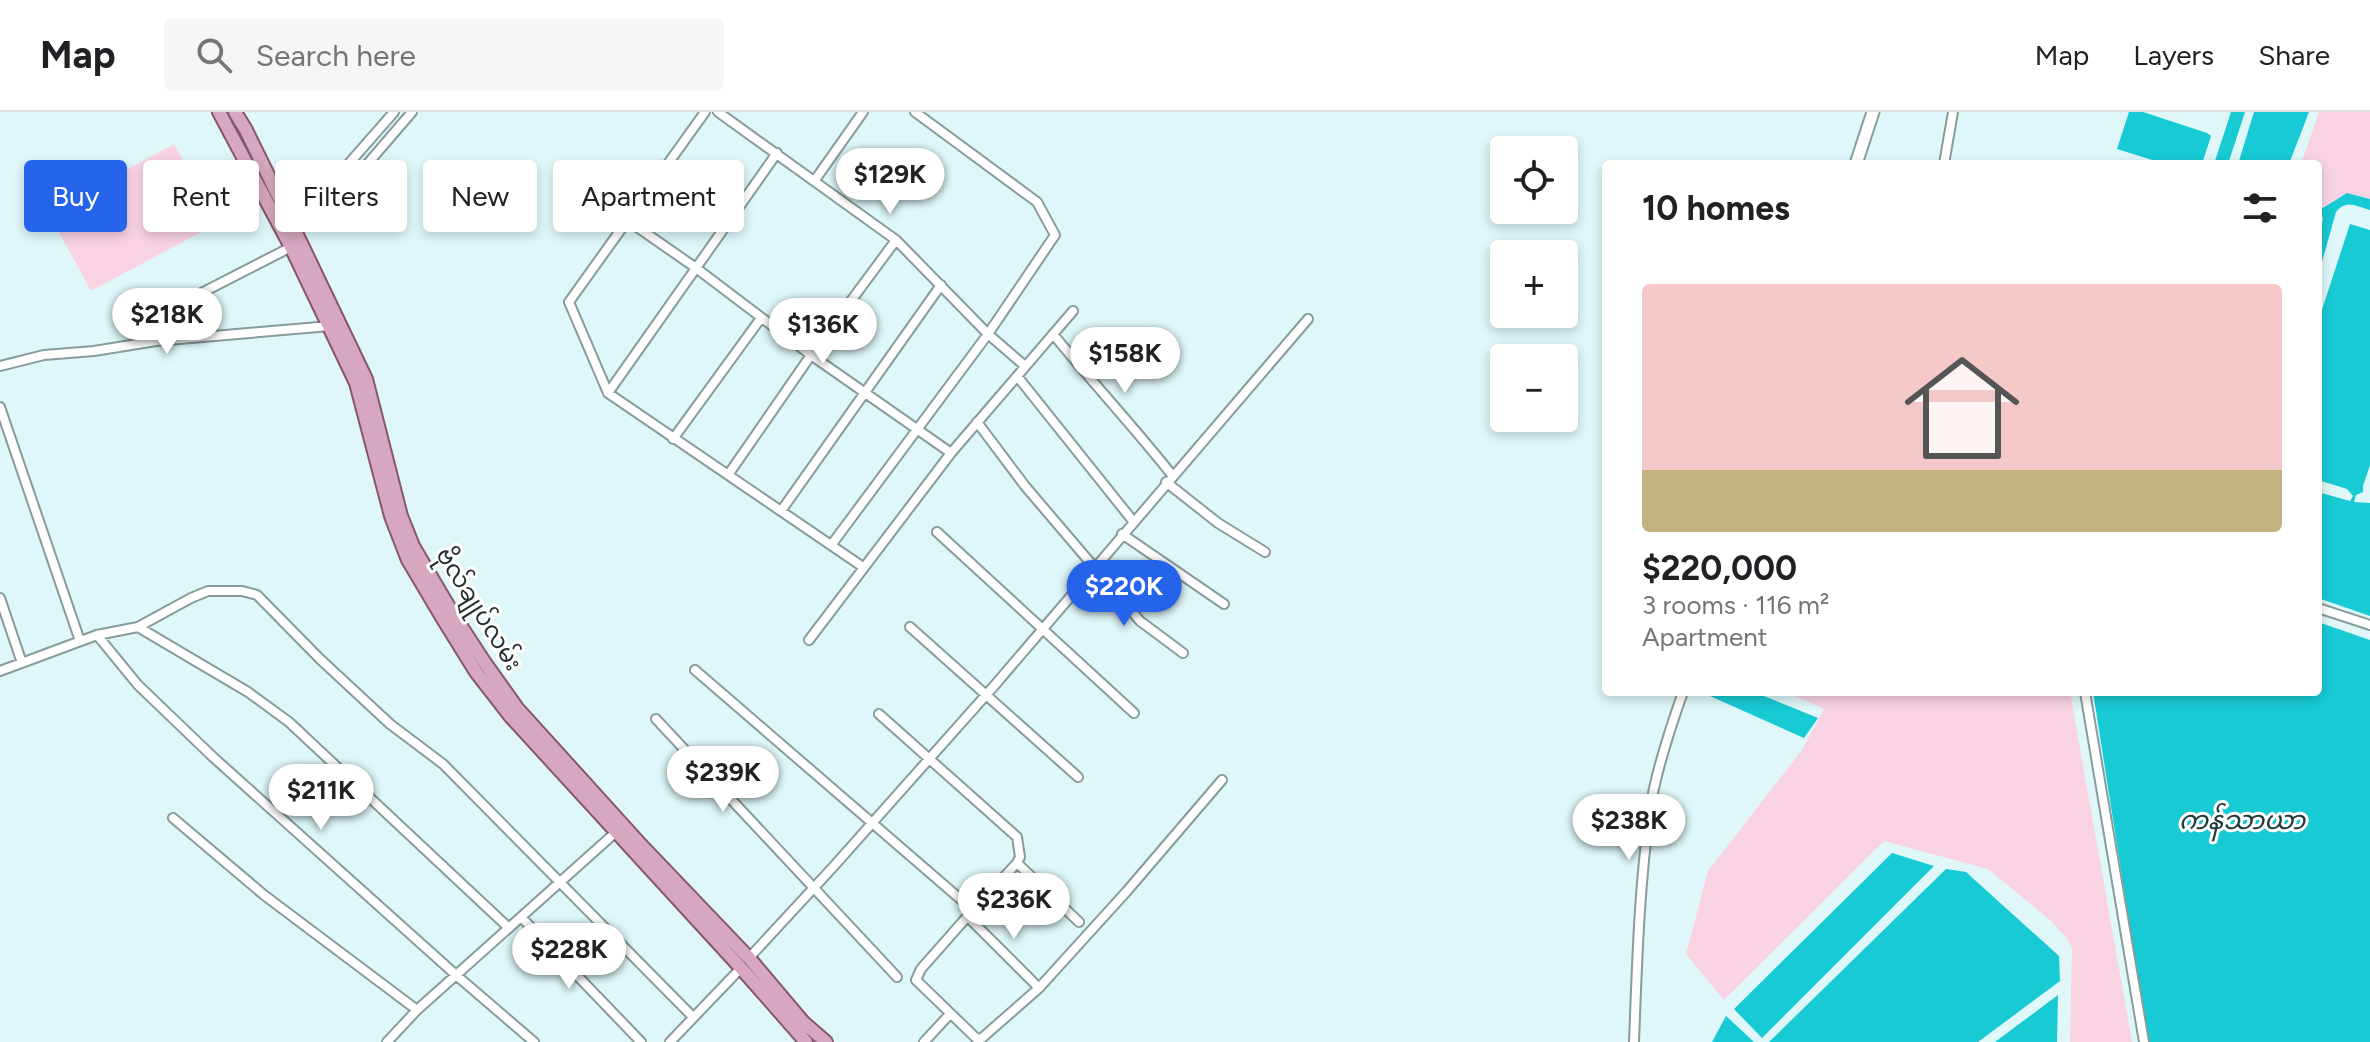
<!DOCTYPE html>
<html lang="en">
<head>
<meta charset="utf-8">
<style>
  body { margin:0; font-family:Figtree,"Noto Sans Myanmar",sans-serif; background:#f6f6f6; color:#202124; height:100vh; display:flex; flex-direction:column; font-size:30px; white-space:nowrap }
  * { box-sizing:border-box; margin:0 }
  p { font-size:26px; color:#757577 }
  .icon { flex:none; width:44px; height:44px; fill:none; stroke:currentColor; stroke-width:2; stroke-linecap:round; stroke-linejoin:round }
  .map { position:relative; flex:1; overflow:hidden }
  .drawer { position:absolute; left:1602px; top:48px; width:720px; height:536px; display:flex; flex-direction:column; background:#fff; border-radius:8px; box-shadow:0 4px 12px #0003 }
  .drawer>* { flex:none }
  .hud { position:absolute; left:24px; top:48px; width:760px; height:72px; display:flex; gap:16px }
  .fabs { position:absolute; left:1490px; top:24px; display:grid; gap:16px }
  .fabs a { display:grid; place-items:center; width:88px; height:88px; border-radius:8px; background:#fff; box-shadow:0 4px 12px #0003; font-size:40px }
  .price { position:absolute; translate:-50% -68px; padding:0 18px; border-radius:28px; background:#fff; color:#222; font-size:26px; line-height:52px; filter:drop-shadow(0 2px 4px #0008) }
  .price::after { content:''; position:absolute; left:50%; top:48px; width:24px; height:18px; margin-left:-12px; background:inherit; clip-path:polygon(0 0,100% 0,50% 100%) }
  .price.on { background:#2563eb; color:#fff }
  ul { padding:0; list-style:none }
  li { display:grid; align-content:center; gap:16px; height:424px; padding:0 40px }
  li+li { border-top:2px solid #e0e0e0 }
  li span { display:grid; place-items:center; height:248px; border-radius:8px; color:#555 }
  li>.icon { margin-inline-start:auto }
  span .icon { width:144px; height:144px; fill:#fffc; stroke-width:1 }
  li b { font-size:34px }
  h2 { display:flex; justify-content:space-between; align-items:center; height:96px; padding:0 40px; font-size:34px }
  .chip { padding:0 28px; border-radius:8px; background:#fff; box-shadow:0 4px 12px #0003; font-size:28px; line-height:72px }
  .chip.on { background:#2563eb; color:#fff }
  header { display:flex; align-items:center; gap:48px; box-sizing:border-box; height:112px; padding:0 40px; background:#fff; border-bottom:2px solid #e0e0e0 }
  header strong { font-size:38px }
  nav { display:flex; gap:44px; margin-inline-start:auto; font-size:28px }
  .search { width:560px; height:72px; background:#f6f6f6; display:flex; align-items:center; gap:20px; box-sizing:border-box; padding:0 28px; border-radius:8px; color:#757577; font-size:30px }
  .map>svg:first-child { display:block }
</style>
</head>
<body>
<header>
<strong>Map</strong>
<div class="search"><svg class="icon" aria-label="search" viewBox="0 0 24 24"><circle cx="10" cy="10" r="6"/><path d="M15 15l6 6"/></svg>Search here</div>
<nav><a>Map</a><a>Layers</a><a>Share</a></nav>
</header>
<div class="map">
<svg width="2370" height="930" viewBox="0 0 2370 930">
  <rect width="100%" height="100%" fill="#dff7f9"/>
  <path fill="#f9d3e4" d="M2319,0H2370V87L2347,81L2319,99L2323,105L2318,127V52H2301Z
    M174,32L218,111L91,179L48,100Z
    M1786,580H2070L2132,930H2070L2072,836L2066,825L2050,808L1988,757L1884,729L1724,888L1686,842L1708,759L1802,638L1824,597Z"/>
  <path fill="#17cad4" d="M2129,0H2143L2207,21L2211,24L2202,52H2165L2117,37Z
    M2231,0H2245L2228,52H2214Z
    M2254,0H2309L2289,52H2238Z
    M2347,81L2370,87V98C2356,94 2346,87 2336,100L2318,164V127L2323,106L2318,99Z
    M2350,112L2370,118V353L2363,374V380L2356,383L2354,390L2370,391V504L2318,486V380L2350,389L2353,384L2347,377L2318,368V210Z
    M2318,510L2370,528V930H2148L2093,580H2318Z
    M1701,580H1754L1818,606L1804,626Z
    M1892,741L1934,754L1762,926L1734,897Z
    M1946,757L1966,760L2059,844L2060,869L1978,930H1769Z
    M2058,883L2057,930H1995Z
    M1726,904L1754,930H1712Z"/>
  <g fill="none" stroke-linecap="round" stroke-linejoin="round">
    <g stroke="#869c9d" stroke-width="12">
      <path id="street" d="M705,0L569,190L608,281L863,455
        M718,0L896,128L988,222L1025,254
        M1944,52L1953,0
        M815,68L863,0
        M288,107L331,72L394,0
        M627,108L696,156L811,243L951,341
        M292,118L339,85L412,0
        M1053,222C1092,270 1134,315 1172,363
        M156,229L157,212L176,194L291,135
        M0,254L44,243L94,239L156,229L330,214
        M1017,264L1133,409
        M608,281L777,41
        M0,295L80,529
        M977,310L1025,374L1094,455
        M673,327L761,206
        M728,363L811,243L896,128
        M1166,370L1218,411L1265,440
        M781,399L941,173
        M937,420L1134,601
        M1122,422L1224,492
        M832,432L988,222L1055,123L1037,90L915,0
        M1089,461L1123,489L1140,509L1183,541
        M0,486L22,551
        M2318,496L2370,513
        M138,515L191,486L208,479H242L257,483L320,547L390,612L443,652L693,905
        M910,515L1078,665
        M97,523L138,573L213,645L456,863L534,930
        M809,528L951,341L1073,199
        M695,558L973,798L921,857L916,868L977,927L982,926L1039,876L1127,779L1222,668
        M0,559L97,523L138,515L248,580L289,610L509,816
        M2085,580L2144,930
        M879,602L1017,725L1020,745L1017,751L973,798
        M656,607L897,865
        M173,706L264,783L417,898L616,720
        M1017,751L1079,810
        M967,804L1039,876
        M521,805L641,930
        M749,846L834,754L994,574L1308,207
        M387,930L417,898
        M670,930L741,856
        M924,930L950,902
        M1634,930C1637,853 1639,775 1650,698C1655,662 1671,614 1683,580"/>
    </g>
    <g stroke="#869c9d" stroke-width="15">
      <path id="secondary" d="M1856,52L1873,0"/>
    </g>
    <g stroke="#875770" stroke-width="16">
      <path id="primary" d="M219,0L291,135L356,271L391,404L408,448L443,507L476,560L511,605L741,856L806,930
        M235,0L246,18L289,106L366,267L401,404L413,434L453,502L485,551L517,596L642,734L749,846L803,910L826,930"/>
    </g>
    <use href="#street" stroke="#fff" stroke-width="8"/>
    <use href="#secondary" stroke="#fff" stroke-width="11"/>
    <use href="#primary" stroke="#d6a7be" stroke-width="12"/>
  </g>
  <g text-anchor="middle" stroke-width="6" stroke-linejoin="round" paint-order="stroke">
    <g font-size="24" fill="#262f30" stroke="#fff">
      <text transform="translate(479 497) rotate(58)" y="8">ဗိုလ်ချုပ်လမ်း</text>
    </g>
    <g font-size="26" font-style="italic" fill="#203a3c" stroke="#fff">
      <text x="2242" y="717">ကန်သာယာ</text>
    </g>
  </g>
</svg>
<div class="fabs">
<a><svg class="icon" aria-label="locate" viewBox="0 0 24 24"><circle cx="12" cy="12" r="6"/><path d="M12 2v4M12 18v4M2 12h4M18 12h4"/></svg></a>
<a>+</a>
<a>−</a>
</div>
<b class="price" style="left:890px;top:104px">$129K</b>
<b class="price" style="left:167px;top:244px">$218K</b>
<b class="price" style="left:823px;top:254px">$136K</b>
<b class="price" style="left:1125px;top:283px">$158K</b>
<b class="price on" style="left:1124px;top:516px">$220K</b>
<b class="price" style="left:723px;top:702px">$239K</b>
<b class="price" style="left:321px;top:720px">$211K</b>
<b class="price" style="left:1629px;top:750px">$238K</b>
<b class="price" style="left:1014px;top:829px">$236K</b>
<b class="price" style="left:569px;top:879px">$228K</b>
<div class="hud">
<a class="chip on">Buy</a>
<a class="chip">Rent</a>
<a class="chip">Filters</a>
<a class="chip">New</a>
<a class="chip">Apartment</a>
</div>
<section class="drawer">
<h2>10 homes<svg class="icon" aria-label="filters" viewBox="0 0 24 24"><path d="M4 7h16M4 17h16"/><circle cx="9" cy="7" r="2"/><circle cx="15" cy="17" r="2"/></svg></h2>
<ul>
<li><span style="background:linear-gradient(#f6c9c9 75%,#c2b280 0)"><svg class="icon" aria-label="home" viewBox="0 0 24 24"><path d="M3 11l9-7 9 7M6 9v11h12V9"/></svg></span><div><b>$220,000</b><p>3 rooms · 116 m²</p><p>Apartment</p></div></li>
</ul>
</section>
</div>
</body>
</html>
